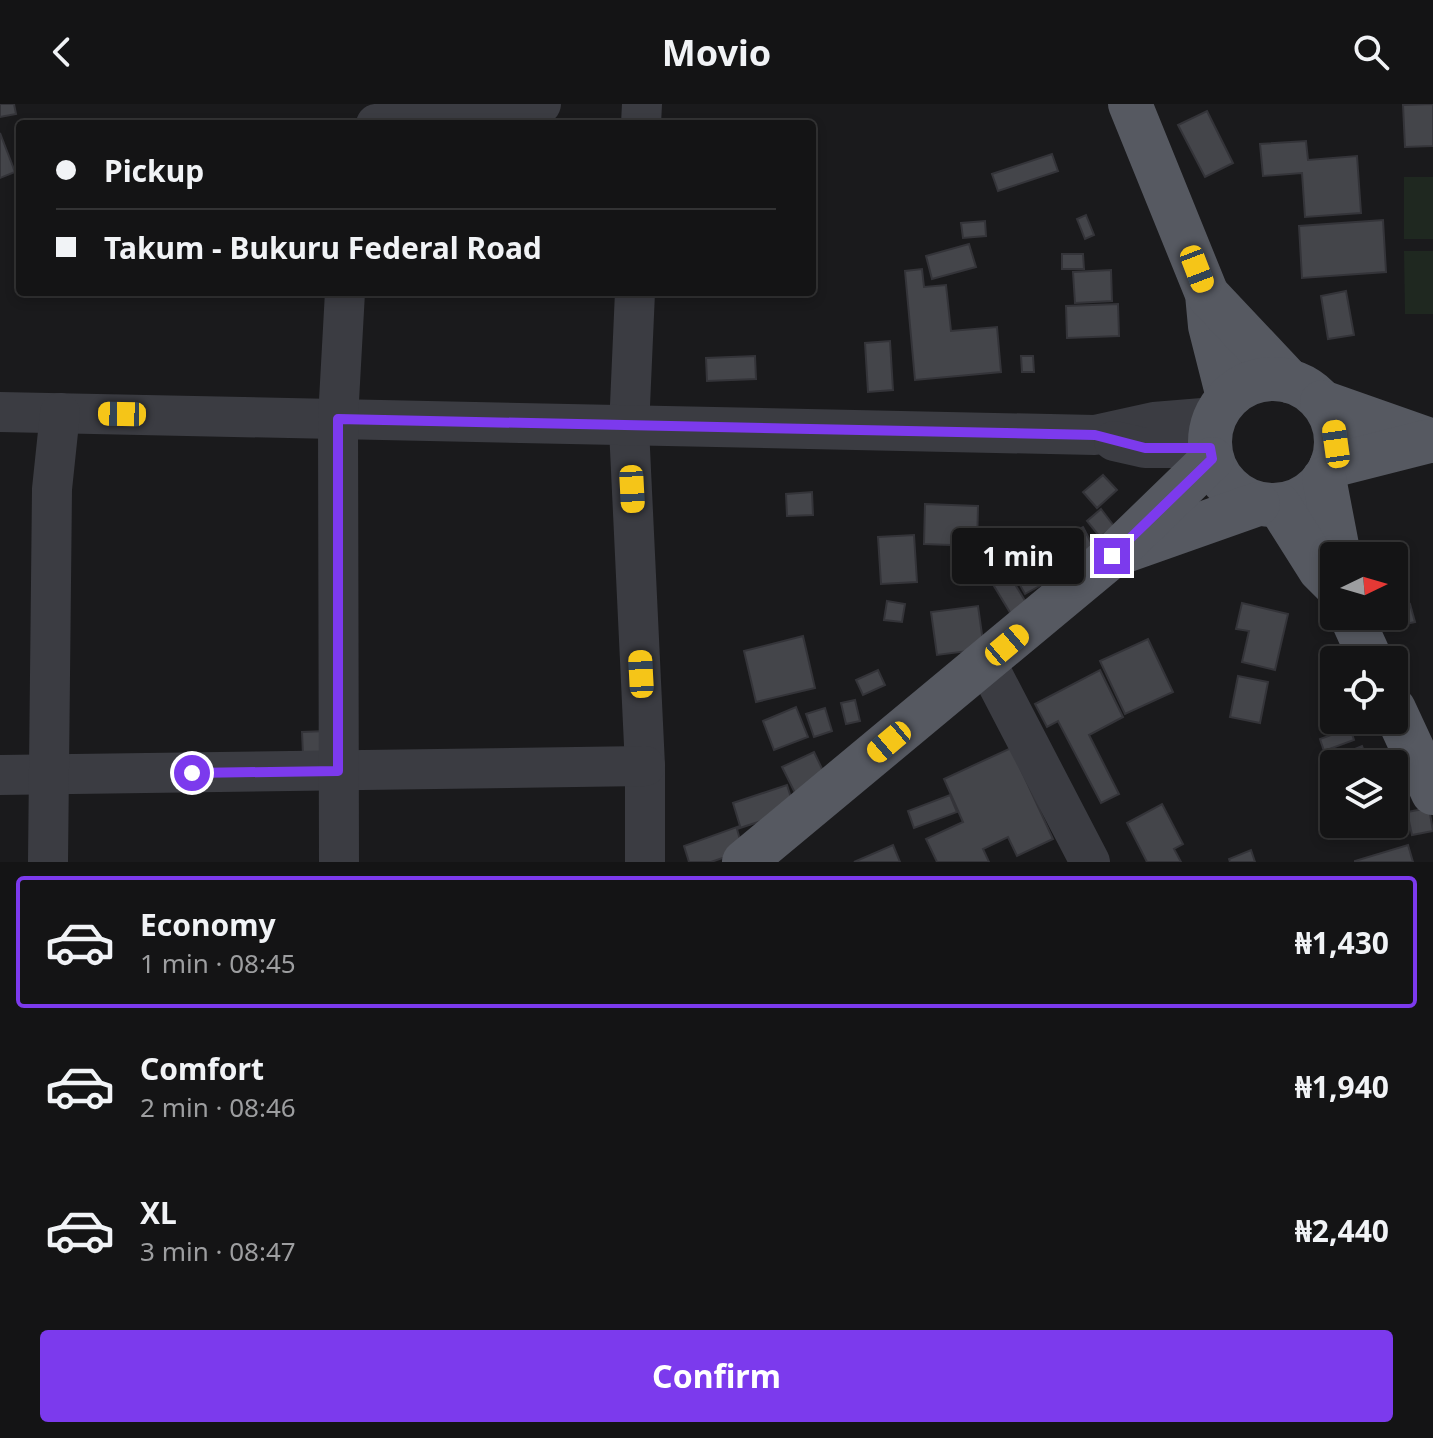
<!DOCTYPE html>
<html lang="en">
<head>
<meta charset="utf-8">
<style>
  body { margin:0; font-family:"Noto Sans",sans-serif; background:#1d1d1e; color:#f1f3f6; height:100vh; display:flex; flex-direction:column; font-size:30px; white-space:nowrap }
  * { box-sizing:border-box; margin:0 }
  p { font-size:26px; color:#9d9ea0 }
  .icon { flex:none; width:44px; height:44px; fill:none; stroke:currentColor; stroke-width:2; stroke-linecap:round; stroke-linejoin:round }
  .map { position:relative; height:758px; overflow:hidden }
  .sheet { display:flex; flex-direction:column; background:#141415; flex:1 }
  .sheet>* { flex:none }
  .top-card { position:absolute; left:16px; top:16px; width:800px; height:176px; border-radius:8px; box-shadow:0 4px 12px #0003,0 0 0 2px #333334; display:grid; align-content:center; height:176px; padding:0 40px; background:#141415 }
  .needle { width:52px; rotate:85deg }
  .controls { position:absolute; left:1320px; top:438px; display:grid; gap:16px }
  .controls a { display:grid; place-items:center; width:88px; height:88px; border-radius:8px; background:#141415; box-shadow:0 4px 12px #0003,0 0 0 2px #333334; font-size:40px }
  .end { position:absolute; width:36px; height:36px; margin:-18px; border:10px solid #7c3aed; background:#fff; box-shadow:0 0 0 4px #fff }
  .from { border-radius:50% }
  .bubble { position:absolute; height:56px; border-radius:8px; background:#141415; box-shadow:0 4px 12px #0003,0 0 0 2px #333334; font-size:26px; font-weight:700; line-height:56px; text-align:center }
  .car { position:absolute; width:24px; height:48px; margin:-24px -12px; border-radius:10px; box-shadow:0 0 6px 2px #0007; background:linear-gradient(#f5c518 24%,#345 0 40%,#f5c518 0 76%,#345 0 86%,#f5c518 0) }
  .top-card b { display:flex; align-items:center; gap:28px; height:76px; font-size:30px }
  .top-card b+b { border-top:2px solid #333334 }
  .top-card i { width:20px; height:20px; background:#f1f3f6 }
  ul { padding:14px 0 0; list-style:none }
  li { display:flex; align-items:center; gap:24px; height:132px; margin:0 16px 12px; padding:0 24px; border:4px solid transparent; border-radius:8px }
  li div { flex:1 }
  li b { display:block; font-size:30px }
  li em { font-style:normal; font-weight:700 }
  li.on { border-color:#7c3aed }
  li>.icon { width:72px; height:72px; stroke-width:1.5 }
  .cta { display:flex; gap:16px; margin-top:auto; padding:16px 40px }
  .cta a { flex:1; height:92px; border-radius:8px; background:#7c3aed; color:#fff; font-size:32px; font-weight:700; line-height:92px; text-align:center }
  header { display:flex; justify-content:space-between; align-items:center; height:104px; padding:0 40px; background:#141415; font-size:36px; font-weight:700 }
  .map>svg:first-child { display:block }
</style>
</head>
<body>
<header><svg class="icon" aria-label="back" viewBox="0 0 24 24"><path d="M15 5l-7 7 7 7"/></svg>Movio<svg class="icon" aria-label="search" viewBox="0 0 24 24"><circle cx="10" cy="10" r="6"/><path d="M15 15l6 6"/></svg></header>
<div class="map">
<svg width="1433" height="758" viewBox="0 0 1433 758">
  <rect width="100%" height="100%" fill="#1a1a1c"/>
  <!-- green -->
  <g fill="#1f2820">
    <rect x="1404" y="73" width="29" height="62"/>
    <path d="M1404,147H1433V210H1405Z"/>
  </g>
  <!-- building -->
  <g fill="#44454a" stroke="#343439" stroke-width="2">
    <path d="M0,0H14L16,10L0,13Z"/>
    <path d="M1433,0V42L1405,43L1403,1Z"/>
    <path d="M1207,7L1233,59L1205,73L1178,21Z"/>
    <path d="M0,29L15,68L0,74Z"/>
    <path d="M1306,37L1308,56L1357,52L1361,109L1305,113L1302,69L1263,72L1260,40Z"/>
    <path d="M1052,50L1058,67L998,87L992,70Z"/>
    <path d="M1086,111L1094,131L1085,135L1077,115Z"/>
    <path d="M1383,116L1386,168L1302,174L1299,122Z"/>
    <path d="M985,117L986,132L963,134L961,119Z"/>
    <path d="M969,140L976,163L932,175L926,152Z"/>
    <path d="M1062,150H1083L1084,165H1062Z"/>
    <path d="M922,165L924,183L946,181L951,227L997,223L1001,268L915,276L905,167Z"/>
    <path d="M1111,166L1112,197L1075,199L1073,168Z"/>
    <path d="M1346,187L1354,231L1328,235L1321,192Z"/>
    <path d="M1118,200L1119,232L1067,234L1066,202Z"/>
    <path d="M890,237L893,286L868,288L865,239Z"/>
    <path d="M755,252L756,275L707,277L706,254Z"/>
    <path d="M1021,252H1033L1034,268H1022Z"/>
    <path d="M1103,371L1117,386L1097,404L1083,388Z"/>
    <path d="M812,388L813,411L787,412L786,390Z"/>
    <path d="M925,400L978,402L977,442L924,440Z"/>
    <path d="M1101,405L1114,422L1100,433L1087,417Z"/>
    <path d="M1083,423L1097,450L1025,490L1010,463Z"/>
    <path d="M914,431L917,478L881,480L878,433Z"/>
    <path d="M1010,472L1030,505L1014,515L994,482Z"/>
    <path d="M887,497L905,500L902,518L884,516Z"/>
    <path d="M1242,499L1288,510L1275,566L1242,558L1249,527L1236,525Z"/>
    <path d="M1410,500L1415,518L1401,521L1396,503Z"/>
    <path d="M978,502L984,545L937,551L931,508Z"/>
    <path d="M803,532L815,584L756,598L744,547Z"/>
    <path d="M1148,535L1173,588L1125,610L1100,557Z"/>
    <path d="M878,566L885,581L863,591L856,576Z"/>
    <path d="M1100,566L1123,613L1089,631L1119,690L1101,699L1058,617L1047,623L1035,600Z"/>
    <path d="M1238,572L1268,578L1260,619L1230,613Z"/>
    <path d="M855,596L860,617L846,620L841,599Z"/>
    <path d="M796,603L808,633L774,646L763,617Z"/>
    <path d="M825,604L832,627L814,633L806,610Z"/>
    <path d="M1350,624L1354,636L1324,647L1320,635Z"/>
    <path d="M326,627L327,650L303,651L302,628Z"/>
    <path d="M1362,642L1369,660H1334V670L1328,656Z"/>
    <path d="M1011,644L1053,735L1017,752L1008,733L983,745L989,758H937L926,735L963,718L944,675Z"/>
    <path d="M814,648L826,673L795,689L782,663Z"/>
    <path d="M787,681L795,706L737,725L743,747L711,758H689L684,742L740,722L733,699Z"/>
    <path d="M950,691L957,708L914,724L908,707Z"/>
    <path d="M1162,700L1183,740L1174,745L1181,758H1147L1127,719Z"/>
    <path d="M1429,704L1433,727L1412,731L1407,708Z"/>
    <path d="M893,741L900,758H854Z"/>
    <path d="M1408,741L1413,758H1355V757Z"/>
    <path d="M1251,746L1255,758H1230L1229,755Z"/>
  </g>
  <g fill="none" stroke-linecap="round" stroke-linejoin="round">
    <!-- minor -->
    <g stroke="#3b3c42" stroke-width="40">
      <path d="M376,20L468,12L541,0"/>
      <path d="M641,20L642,0"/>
      <path d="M635,188L629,324L645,662V758"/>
      <path d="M0,308L1095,331L1154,318L1215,313"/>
      <path d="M1114,337L1145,344H1210"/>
      <path d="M986,558L1090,758"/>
      <path d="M0,671L645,662"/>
      <path d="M48,758L52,385L60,309"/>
      <path d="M339,758L338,315L345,188"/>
    </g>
    <!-- major -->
    <g stroke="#565961" stroke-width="44">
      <path d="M1130,0L1207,190L1210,222L1228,293"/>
      <path d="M1207,190L1289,277"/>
      <circle cx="1273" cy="338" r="63"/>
      <path d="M1322,298L1433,337"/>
      <path d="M1331,362L1429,337"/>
      <path d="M1324,374L1339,452"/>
      <path d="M1279,401L1320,466L1334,480"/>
      <path d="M1125,447L1258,400"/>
      <path d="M1351,512L1371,556"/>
      <path d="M1394,605L1433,689"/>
      <path d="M744,758L1112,452L1212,355"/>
    </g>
  </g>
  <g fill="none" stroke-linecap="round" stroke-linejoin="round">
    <!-- route -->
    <path stroke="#7c3aed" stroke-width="10" d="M192,669L338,667V315L1095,331L1145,344H1210L1212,355L1112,452"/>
  </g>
</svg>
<div class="controls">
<a><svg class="needle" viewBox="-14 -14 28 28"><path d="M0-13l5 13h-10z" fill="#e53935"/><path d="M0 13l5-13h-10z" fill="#9d9ea0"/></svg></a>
<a><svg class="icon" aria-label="locate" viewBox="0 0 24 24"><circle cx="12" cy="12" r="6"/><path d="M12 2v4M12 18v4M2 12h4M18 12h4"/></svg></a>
<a><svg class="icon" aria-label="layers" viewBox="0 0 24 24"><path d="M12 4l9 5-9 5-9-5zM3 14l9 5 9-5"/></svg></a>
</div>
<i class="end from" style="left:192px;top:669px"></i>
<i class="end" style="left:1112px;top:452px"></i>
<div class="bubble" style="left:952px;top:424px;width:132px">1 min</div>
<i class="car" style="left:1197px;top:165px;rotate:159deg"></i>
<i class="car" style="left:122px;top:310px;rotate:271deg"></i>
<i class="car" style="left:1336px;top:340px;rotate:352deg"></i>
<i class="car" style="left:632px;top:385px;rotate:177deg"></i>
<i class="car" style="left:1007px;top:541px;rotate:50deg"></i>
<i class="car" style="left:641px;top:570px;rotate:357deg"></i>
<i class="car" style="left:889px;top:638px;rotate:230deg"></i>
<div class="top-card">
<b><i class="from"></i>Pickup</b>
<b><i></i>Takum - Bukuru Federal Road</b>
</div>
</div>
<section class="sheet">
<ul>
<li class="on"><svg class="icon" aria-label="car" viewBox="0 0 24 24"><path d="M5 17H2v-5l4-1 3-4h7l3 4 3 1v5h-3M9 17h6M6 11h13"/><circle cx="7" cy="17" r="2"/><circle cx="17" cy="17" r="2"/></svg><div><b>Economy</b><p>1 min · 08:45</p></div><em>₦1,430</em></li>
<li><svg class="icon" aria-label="car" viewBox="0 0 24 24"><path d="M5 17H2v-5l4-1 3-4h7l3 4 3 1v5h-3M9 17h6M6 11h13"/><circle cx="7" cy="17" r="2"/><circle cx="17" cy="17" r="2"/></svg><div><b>Comfort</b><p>2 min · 08:46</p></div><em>₦1,940</em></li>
<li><svg class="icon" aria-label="car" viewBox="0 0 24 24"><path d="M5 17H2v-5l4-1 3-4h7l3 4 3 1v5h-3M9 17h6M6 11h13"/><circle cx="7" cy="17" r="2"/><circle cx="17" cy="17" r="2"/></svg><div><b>XL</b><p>3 min · 08:47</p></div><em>₦2,440</em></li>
</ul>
<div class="cta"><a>Confirm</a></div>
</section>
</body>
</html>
